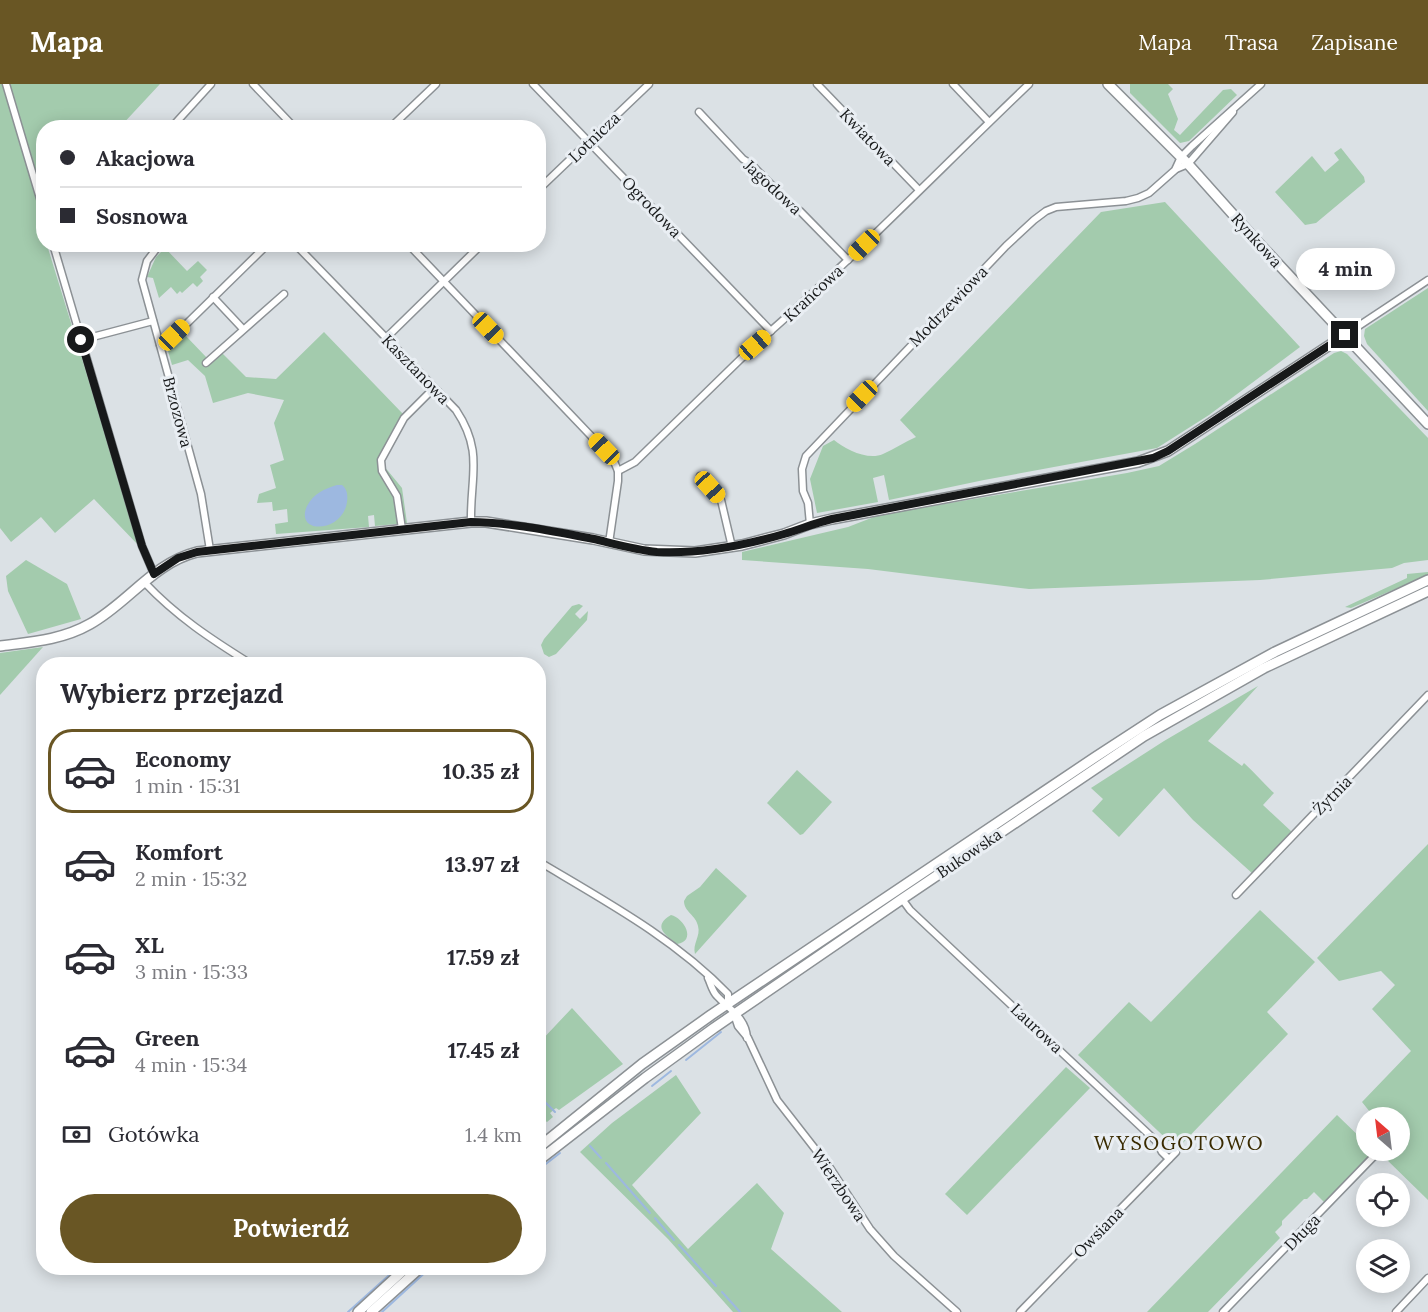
<!DOCTYPE html>
<html lang="pl">
<head>
<meta charset="utf-8">
<style>
  body { margin:0; font-family:Lora,serif; background:#f7f7f7; color:#2b2b33; height:100vh; display:flex; flex-direction:column; font-size:22px; white-space:nowrap }
  * { box-sizing:border-box; margin:0 }
  p { font-size:20px; color:#7c7c81 }
  .icon { flex:none; width:33px; height:33px; fill:none; stroke:currentColor; stroke-width:2; stroke-linecap:round; stroke-linejoin:round }
  .map { position:relative; flex:1; overflow:hidden }
  .panel { position:absolute; left:36px; top:573px; width:510px; height:618px; display:flex; flex-direction:column; background:#fff; border-radius:24px; box-shadow:0 3px 15px #0003 }
  .panel>* { flex:none }
  .guide { position:absolute; left:36px; top:36px; width:510px; height:132px; border-radius:24px; box-shadow:0 3px 15px #0003; display:grid; align-content:center; height:132px; padding:0 24px; background:#fff }
  .needle { width:39px; rotate:332deg }
  .fabs { position:absolute; left:1356px; top:1023px; display:grid; gap:12px }
  .fabs a { display:grid; place-items:center; width:54px; height:54px; border-radius:50%; background:#fff; box-shadow:0 3px 15px #0003; font-size:30px }
  .end { position:absolute; width:27px; height:27px; margin:-14px; border:8px solid #17191a; background:#fff; box-shadow:0 0 0 3px #fff }
  .from { border-radius:50% }
  .bubble { position:absolute; height:42px; border-radius:21px; background:#fff; box-shadow:0 3px 15px #0003; font-size:20px; font-weight:700; line-height:42px; text-align:center }
  .car { position:absolute; width:18px; height:36px; margin:-18px -9px; border-radius:8px; box-shadow:0 0 4px 2px #0007; background:linear-gradient(#f5c518 24%,#345 0 40%,#f5c518 0 76%,#345 0 86%,#f5c518 0) }
  .guide b { display:flex; align-items:center; gap:21px; height:57px; font-size:22px }
  .guide b+b { border-top:2px solid #e1e1e2 }
  .guide i { width:15px; height:15px; background:#2b2b33 }
  ul { padding:0; list-style:none }
  li { display:flex; align-items:center; gap:18px; height:84px; margin:0 12px 9px; padding:0 12px; border:3px solid transparent; border-radius:24px }
  li div { flex:1 }
  li b { display:block; font-size:22px }
  li em { font-style:normal; font-weight:700 }
  li.active { border-color:#695624 }
  li>.icon { width:54px; height:54px; stroke-width:1.5 }
  h2 { padding:0 24px; font-size:27px; line-height:72px }
  .pay { display:flex; align-items:center; gap:15px; height:66px; padding:0 24px; font-size:22px }
  .pay p { margin-inline-start:auto }
  .action { display:flex; gap:12px; margin-top:auto; padding:12px 24px }
  .action a { flex:1; height:69px; border-radius:36px; background:#695624; color:#fff; font-size:24px; font-weight:700; line-height:69px; text-align:center }
  header { display:flex; align-items:center; gap:36px; box-sizing:border-box; height:84px; padding:0 30px; background:#695624; color:#fff }
  header strong { font-size:28px }
  nav { display:flex; gap:33px; margin-inline-start:auto; font-size:21px }
  .map>svg:first-child { display:block }
</style>
</head>
<body>
<header>
<strong>Mapa</strong>
<nav><a>Mapa</a><a>Trasa</a><a>Zapisane</a></nav>
</header>
<div class="map">
<svg width="1428" height="1228" viewBox="0 0 1428 1228">
  <rect width="100%" height="100%" fill="#dbe1e5"/>
  <!-- green -->
  <g fill="#a3cbad">
    <path d="M0,0H160L120,43L44,44L43,124L36,126L43,149L44,160L47,161L140,463L94,415L55,449L41,433L11,458L0,444Z"/>
    <path d="M1130,0H1168L1173,5L1168,10L1178,35L1174,46L1180,51L1223,6L1231,5L1237,11L1189,57L1180,59L1130,9Z"/>
    <path d="M1341,64L1364,93L1365,98L1316,139L1305,141L1275,108L1312,72L1325,88L1339,76L1334,69Z"/>
    <path d="M1165,118L1300,263L1209,331L1157,364L984,396L889,416L884,391L873,394L878,418L817,429L810,395L823,362L834,356C845,365 868,377 883,370C894,365 905,358 916,353L900,336L1101,128Z"/>
    <path d="M165,164L187,187L198,177L207,186L200,193L203,197L197,203L193,199L182,209L180,207L177,210L171,203L159,214L153,194L147,193L156,173Z"/>
    <path d="M1428,204V327L1367,260L1364,252L1365,245Z"/>
    <path d="M324,248L403,330L379,376L402,404L407,439L375,442L374,431L368,432L369,443L276,450L275,440L288,438L287,425L273,427L272,418L257,419L259,410L276,404L270,381L284,376L274,339L284,316L248,309L213,319L205,292L188,276L172,281L168,267L185,251L207,274L217,264L246,293L276,295Z"/>
    <path d="M1341,267L1347,270L1428,354V476L1404,479L1392,484L1260,496L1029,505L868,485L742,476V468L848,443L879,431L1127,389L1159,382L1195,360L1334,269Z"/>
    <path d="M26,476L67,500L81,535L28,550L8,507L6,492Z"/>
    <path d="M1428,488V491L1351,524L1345,523L1407,494V490Z"/>
    <path d="M579,520L583,522L575,530L580,535L588,527L587,536L556,570L549,573L544,570L541,561L544,555L572,522Z"/>
    <path d="M43,563L0,611V569Z"/>
    <path d="M1258,602L1208,657L1242,682L1244,679C1255,689 1263,699 1274,709L1263,721L1292,748L1253,790L1193,736L1164,704L1119,753L1092,727L1103,715L1091,704L1164,657Z"/>
    <path d="M797,686L832,718L803,750L800,751L767,719Z"/>
    <path d="M1428,760V1116L1383,1072L1381,1067L1400,1066V1034L1374,1033L1362,1018L1411,967L1372,925L1395,901L1381,887L1339,897L1317,874Z"/>
    <path d="M716,784L747,812L695,870C692,860 701,852 698,842C696,831 684,828 684,817L687,812L700,803Z"/>
    <path d="M1260,826L1315,878L1267,928L1288,950L1177,1065L1078,971L1129,918L1151,938Z"/>
    <path d="M671,831C684,834 697,857 677,860C665,851 652,842 671,831Z"/>
    <path d="M572,924L623,980L559,1026L556,1024L550,1029L553,1033L547,1038L544,1036L539,1022V959Z"/>
    <path d="M1066,983L1090,1004L967,1131L945,1110Z"/>
    <path d="M676,991L701,1029L632,1101L688,1165L757,1099L784,1129L771,1165L842,1228H733L668,1155L580,1068L612,1039Z"/>
    <path d="M1337,1031L1366,1059V1066L1373,1067V1069L1325,1119L1314,1108L1307,1115H1304L1282,1137V1141L1275,1148L1280,1154L1208,1228H1147Z"/>
  </g>
  <!-- water -->
  <path fill="#9db8e0" d="M337,401H342C347,405 348,411 347,418C343,449 294,451 307,422C314,409 324,405 337,401Z"/>
  <g fill="none" stroke-linecap="round" stroke-linejoin="round">
    <!-- stream -->
    <g stroke="#9db8e0" stroke-width="2">
      <path d="M686,976L721,948"/>
      <path d="M652,1002L671,987"/>
      <path d="M541,1014L555,1028"/>
      <path d="M590,1062L601,1074"/>
      <path d="M606,1079L650,1129"/>
      <path d="M538,1086L560,1069"/>
      <path d="M655,1134L674,1156"/>
      <path d="M679,1161L716,1202"/>
      <path d="M722,1208L740,1228"/>
      <path d="M348,1228L397,1184"/>
      <path d="M382,1228L430,1184"/>
    </g>
    <!-- street casing -->
    <g stroke="#8c9195" stroke-width="9">
      <g id="street">
        <path d="M6,0L44,128"/>
        <path d="M253,0L295,44"/>
        <path d="M533,0L771,247"/>
        <path d="M817,0L919,106"/>
        <path d="M953,0L989,38"/>
        <path d="M699,28L743,75L751,80L792,122L800,127L848,176"/>
        <path d="M171,44L211,0"/>
        <path d="M390,44L436,0"/>
        <path d="M1176,85L1188,80L1233,28"/>
        <path d="M538,106L649,0"/>
        <path d="M53,160L142,462L154,490"/>
        <path d="M160,160L147,177L142,196L201,410L210,466"/>
        <path d="M295,160L456,326C484,368 470,392 471,438"/>
        <path d="M408,160L613,375L618,387V397L609,459"/>
        <path d="M213,213L243,245"/>
        <path d="M1345,251L1428,196"/>
        <path d="M386,254L482,160"/>
        <path d="M81,256L153,237"/>
        <path d="M160,261L170,256L268,160"/>
        <path d="M206,279L284,210"/>
        <path d="M618,387L635,378L755,261C850,178 938,87 1029,0"/>
        <path d="M700,392L721,416L732,463"/>
        <path d="M810,440L808,419L803,407L802,385L806,372L1006,162L1034,136L1046,127L1056,123L1126,117L1138,114L1149,109L1175,86L1181,73L1192,62L1261,0"/>
        <path d="M402,445L397,412L382,387L381,376L404,334L434,304"/>
        <path d="M144,498C177,533 211,555 251,580"/>
        <path d="M538,777C605,817 674,854 728,910V920"/>
        <path d="M1236,811L1428,611"/>
        <path d="M902,815L910,826L1156,1057L1162,1068L1169,1075"/>
        <path d="M708,894C711,900 712,907 717,912C729,925 746,934 747,954"/>
        <path d="M734,930L738,942L748,954L777,1016L830,1084L870,1145L894,1172L957,1228"/>
        <path d="M1020,1228L1176,1068"/>
        <path d="M1223,1228L1380,1066"/>
        <path d="M1396,1228L1428,1194"/>
      </g>
    </g>
    <!-- secondary casing -->
    <g stroke="#8c9195" stroke-width="12">
      <g id="secondary">
        <path d="M1108,0L1188,80L1254,154L1428,340"/>
        <path d="M0,562C31,558 62,556 90,540C128,519 153,479 197,468L471,438H486L593,455L644,466L695,468L742,461L784,450L810,440L832,435L1138,378L1168,367L1345,251"/>
        <path d="M538,1064L642,980L711,931L1094,674L1160,631L1275,568L1428,496"/>
        <path d="M538,1077L645,994L714,944L902,815L1144,652L1264,584L1428,507"/>
        <path d="M358,1228L406,1184"/>
        <path d="M371,1228L420,1184"/>
      </g>
    </g>
    <!-- street -->
    <use href="#street" stroke="#fff" stroke-width="6"/>
    <!-- secondary -->
    <use href="#secondary" stroke="#fff" stroke-width="9"/>
  </g>
  <g fill="none" stroke-linecap="round" stroke-linejoin="round">
    <!-- route -->
    <path stroke="#17191a" stroke-width="8" d="M81,256L142,462L154,490L178,474L197,468L471,438C509,438 556,448 594,455C615,460 636,466 657,468C701,470 743,462 784,450C801,445 815,439 832,435L1153,374L1168,367L1345,251"/>
  </g>
  <g text-anchor="middle" stroke-width="6" stroke-linejoin="round" paint-order="stroke">
    <!-- street labels -->
    <g font-size="16" fill="#17191a" stroke="#e9eef3">
      <text transform="translate(594 53) rotate(-44)" y="6">Lotnicza</text>
      <text transform="translate(868 53) rotate(46)" y="6">Kwiatowa</text>
      <text transform="translate(773 103) rotate(43)" y="6">Jagodowa</text>
      <text transform="translate(652 123) rotate(46)" y="6">Ogrodowa</text>
      <text transform="translate(1257 156) rotate(48)" y="6">Rynkowa</text>
      <text transform="translate(813 209) rotate(-43)" y="6">Krańcowa</text>
      <text transform="translate(948 222) rotate(-46)" y="6">Modrzewiowa</text>
      <text transform="translate(416 285) rotate(46)" y="6">Kasztanowa</text>
      <text transform="translate(178 328) rotate(75)" y="6">Brzozowa</text>
      <text transform="translate(1332 711) rotate(-46)" y="6">Żytnia</text>
      <text transform="translate(969 769) rotate(-34)" y="6">Bukowska</text>
      <text transform="translate(1037 944) rotate(43)" y="6">Laurowa</text>
      <text transform="translate(839 1101) rotate(56)" y="6">Wierzbowa</text>
      <text transform="translate(1098 1148) rotate(-46)" y="6">Owsiana</text>
      <text transform="translate(1302 1148) rotate(-46)" y="6">Długa</text>
    </g>
    <!-- quarter labels -->
    <g font-size="20" letter-spacing="1.5" fill="#3a2b01" stroke="#e9eef3">
      <text x="1179" y="1066">WYSOGOTOWO</text>
    </g>
  </g>
</svg>
<div class="fabs">
<a><svg class="needle" viewBox="-14 -14 28 28"><path d="M0-13l5 13h-10z" fill="#e53935"/><path d="M0 13l5-13h-10z" fill="#7c7c81"/></svg></a>
<a><svg class="icon" aria-label="locate" viewBox="0 0 24 24"><circle cx="12" cy="12" r="6"/><path d="M12 2v4M12 18v4M2 12h4M18 12h4"/></svg></a>
<a><svg class="icon" aria-label="layers" viewBox="0 0 24 24"><path d="M12 4l9 5-9 5-9-5zM3 14l9 5 9-5"/></svg></a>
</div>
<i class="end from" style="left:81px;top:256px"></i>
<i class="end" style="left:1345px;top:251px"></i>
<div class="bubble" style="left:1296px;top:164px;width:99px">4 min</div>
<i class="car" style="left:864px;top:161px;rotate:226deg"></i>
<i class="car" style="left:488px;top:244px;rotate:136deg"></i>
<i class="car" style="left:174px;top:251px;rotate:46deg"></i>
<i class="car" style="left:755px;top:261px;rotate:49deg"></i>
<i class="car" style="left:862px;top:312px;rotate:224deg"></i>
<i class="car" style="left:604px;top:365px;rotate:316deg"></i>
<i class="car" style="left:710px;top:403px;rotate:138deg"></i>
<div class="guide">
<b><i class="from"></i>Akacjowa</b>
<b><i></i>Sosnowa</b>
</div>
<section class="panel">
<h2>Wybierz przejazd</h2>
<ul>
<li class="active"><svg class="icon" aria-label="car" viewBox="0 0 24 24"><path d="M5 17H2v-5l4-1 3-4h7l3 4 3 1v5h-3M9 17h6M6 11h13"/><circle cx="7" cy="17" r="2"/><circle cx="17" cy="17" r="2"/></svg><div><b>Economy</b><p>1 min · 15:31</p></div><em>10.35 zł</em></li>
<li><svg class="icon" aria-label="car" viewBox="0 0 24 24"><path d="M5 17H2v-5l4-1 3-4h7l3 4 3 1v5h-3M9 17h6M6 11h13"/><circle cx="7" cy="17" r="2"/><circle cx="17" cy="17" r="2"/></svg><div><b>Komfort</b><p>2 min · 15:32</p></div><em>13.97 zł</em></li>
<li><svg class="icon" aria-label="car" viewBox="0 0 24 24"><path d="M5 17H2v-5l4-1 3-4h7l3 4 3 1v5h-3M9 17h6M6 11h13"/><circle cx="7" cy="17" r="2"/><circle cx="17" cy="17" r="2"/></svg><div><b>XL</b><p>3 min · 15:33</p></div><em>17.59 zł</em></li>
<li><svg class="icon" aria-label="car" viewBox="0 0 24 24"><path d="M5 17H2v-5l4-1 3-4h7l3 4 3 1v5h-3M9 17h6M6 11h13"/><circle cx="7" cy="17" r="2"/><circle cx="17" cy="17" r="2"/></svg><div><b>Green</b><p>4 min · 15:34</p></div><em>17.45 zł</em></li>
</ul>
<div class="pay"><svg class="icon" aria-label="cash" viewBox="0 0 24 24"><path d="M3 7h18v10H3z"/><circle cx="12" cy="12" r="2"/></svg>Gotówka<p>1.4 km</p></div>
<div class="action"><a>Potwierdź</a></div>
</section>
</div>
</body>
</html>
